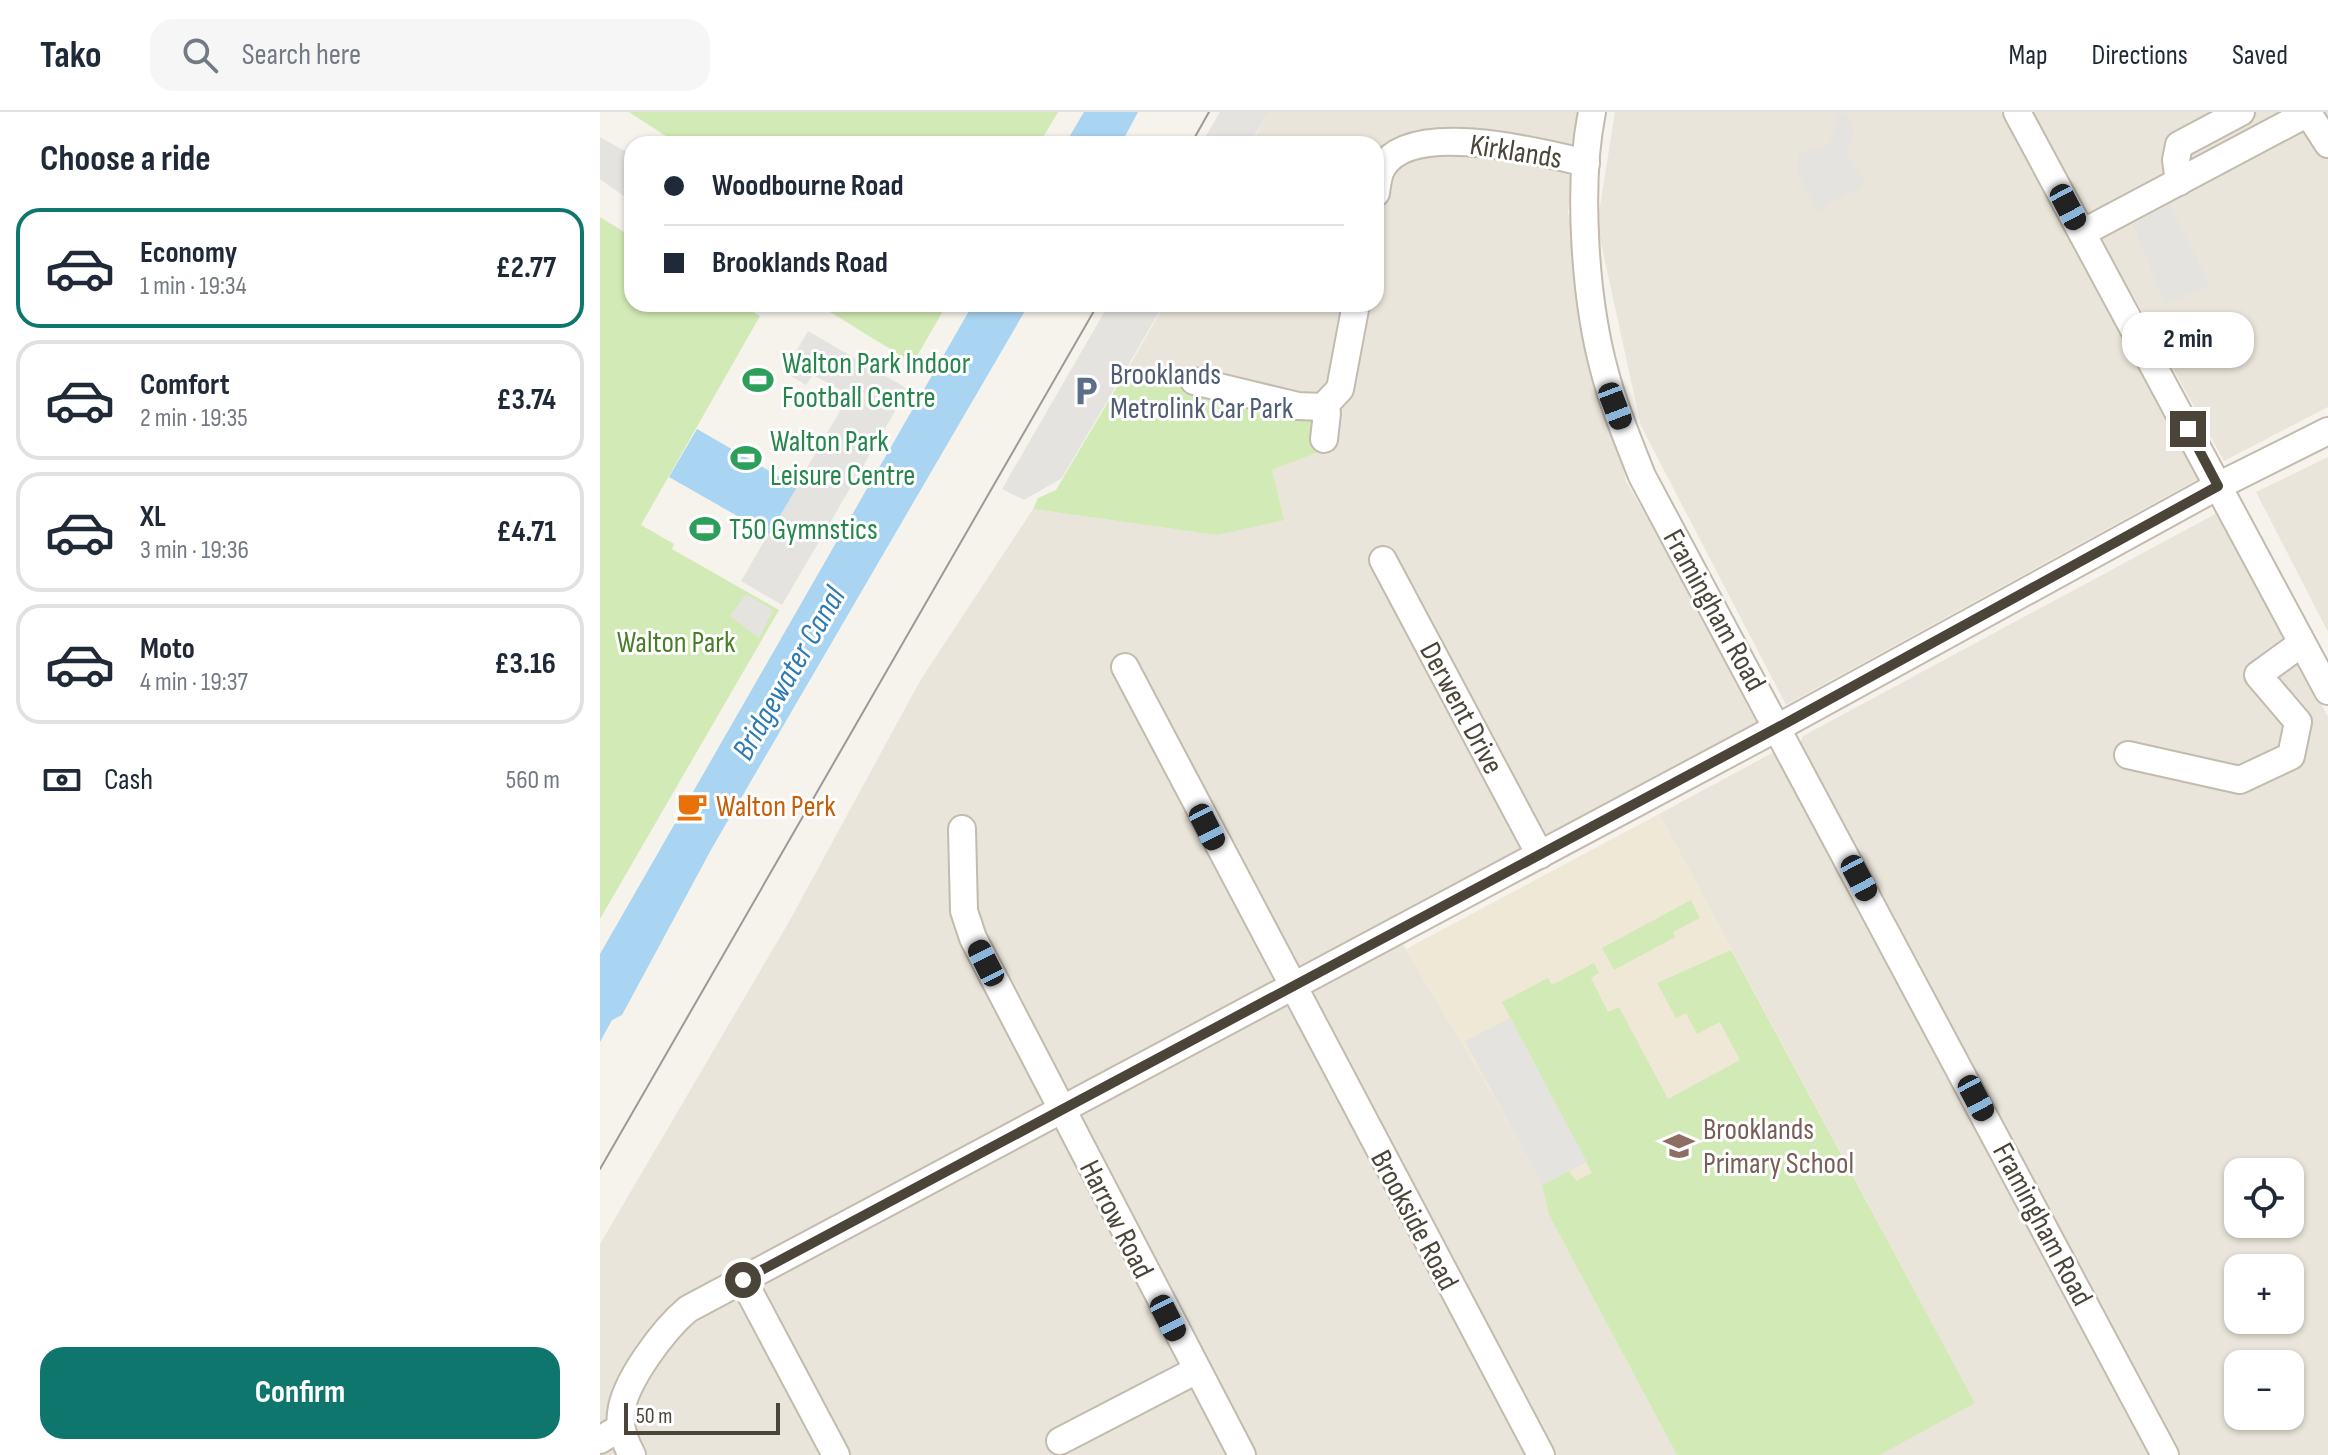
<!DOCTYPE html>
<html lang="en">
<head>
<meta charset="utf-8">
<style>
  body { margin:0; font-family:"Sofia Sans Condensed",sans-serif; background:#f6f6f7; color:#1f2937; height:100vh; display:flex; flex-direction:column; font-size:30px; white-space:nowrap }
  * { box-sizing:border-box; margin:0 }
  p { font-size:26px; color:#747a83 }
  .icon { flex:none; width:44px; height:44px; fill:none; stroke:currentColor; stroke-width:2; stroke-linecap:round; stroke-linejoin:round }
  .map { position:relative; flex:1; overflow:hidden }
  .sheet { display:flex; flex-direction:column; background:#fff; width:600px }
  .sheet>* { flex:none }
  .guide { position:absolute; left:24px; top:24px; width:760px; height:176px; border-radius:24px; box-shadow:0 2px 6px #0004; display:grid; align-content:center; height:176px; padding:0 40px; background:#fff }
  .controls { position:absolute; left:1624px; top:1046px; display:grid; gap:16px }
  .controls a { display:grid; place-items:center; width:80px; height:80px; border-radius:16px; background:#fff; box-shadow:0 2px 6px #0004; font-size:40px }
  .scale { position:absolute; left:24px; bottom:20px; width:156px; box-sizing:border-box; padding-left:8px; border:4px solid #4b4439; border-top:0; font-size:22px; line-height:28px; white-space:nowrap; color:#4b4439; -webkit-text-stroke:6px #fff; paint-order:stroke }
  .end { position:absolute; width:36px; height:36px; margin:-18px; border:10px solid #4b4439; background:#fff; box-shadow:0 0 0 4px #fff }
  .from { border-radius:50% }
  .bubble { position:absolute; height:56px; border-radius:24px; background:#fff; box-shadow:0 2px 6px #0004; font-size:26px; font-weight:700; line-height:56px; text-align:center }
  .car { position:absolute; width:24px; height:48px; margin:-24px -12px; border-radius:10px; box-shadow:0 0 6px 2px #0007; background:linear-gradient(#222 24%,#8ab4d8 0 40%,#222 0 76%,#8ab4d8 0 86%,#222 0) }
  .guide b { display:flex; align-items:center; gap:28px; height:76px; font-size:30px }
  .guide b+b { border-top:2px solid #e0e1e3 }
  .guide i { width:20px; height:20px; background:#1f2937 }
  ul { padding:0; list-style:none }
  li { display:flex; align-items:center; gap:24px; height:120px; margin:0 16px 12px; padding:0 24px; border:4px solid #e0e1e3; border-radius:24px }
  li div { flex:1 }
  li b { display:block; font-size:30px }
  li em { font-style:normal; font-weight:700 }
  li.current { border-color:#0f766e }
  li>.icon { width:72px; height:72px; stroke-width:1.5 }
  h2 { padding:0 40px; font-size:36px; line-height:96px }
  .pay { display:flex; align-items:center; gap:20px; height:88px; padding:0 40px; font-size:30px }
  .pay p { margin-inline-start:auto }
  .button { display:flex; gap:16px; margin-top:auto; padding:16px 40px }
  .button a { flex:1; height:92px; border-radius:24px; background:#0f766e; color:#fff; font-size:32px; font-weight:700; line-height:92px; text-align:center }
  header { display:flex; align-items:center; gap:48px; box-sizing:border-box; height:112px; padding:0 40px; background:#fff; border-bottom:2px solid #e0e1e3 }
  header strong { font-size:38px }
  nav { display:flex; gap:44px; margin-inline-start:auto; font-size:28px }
  .search { width:560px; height:72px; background:#f6f6f7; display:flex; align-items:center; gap:20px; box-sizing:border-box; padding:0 28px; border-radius:24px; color:#747a83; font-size:30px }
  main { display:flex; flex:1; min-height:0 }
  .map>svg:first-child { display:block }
</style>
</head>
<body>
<header>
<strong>Tako</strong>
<div class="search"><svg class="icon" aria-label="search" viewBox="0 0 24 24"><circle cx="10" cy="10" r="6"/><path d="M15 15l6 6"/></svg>Search here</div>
<nav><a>Map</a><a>Directions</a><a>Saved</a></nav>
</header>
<main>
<section class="sheet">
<h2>Choose a ride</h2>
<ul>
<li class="current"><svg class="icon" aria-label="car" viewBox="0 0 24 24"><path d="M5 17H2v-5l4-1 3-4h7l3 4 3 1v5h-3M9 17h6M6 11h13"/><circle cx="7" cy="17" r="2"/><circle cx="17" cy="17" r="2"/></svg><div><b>Economy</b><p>1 min · 19:34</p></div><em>£2.77</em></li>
<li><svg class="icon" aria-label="car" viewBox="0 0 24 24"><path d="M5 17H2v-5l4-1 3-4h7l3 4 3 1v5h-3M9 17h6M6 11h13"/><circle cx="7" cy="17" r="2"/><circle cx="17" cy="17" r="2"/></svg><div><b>Comfort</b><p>2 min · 19:35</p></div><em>£3.74</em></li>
<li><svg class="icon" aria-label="car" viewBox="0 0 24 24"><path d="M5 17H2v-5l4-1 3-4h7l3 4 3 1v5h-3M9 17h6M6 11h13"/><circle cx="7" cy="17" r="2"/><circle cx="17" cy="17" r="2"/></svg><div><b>XL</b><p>3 min · 19:36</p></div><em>£4.71</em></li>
<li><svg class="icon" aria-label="car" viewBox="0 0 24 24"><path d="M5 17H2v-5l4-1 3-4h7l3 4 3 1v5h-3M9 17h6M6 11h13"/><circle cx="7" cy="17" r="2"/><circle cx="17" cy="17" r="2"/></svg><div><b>Moto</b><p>4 min · 19:37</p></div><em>£3.16</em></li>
</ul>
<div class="pay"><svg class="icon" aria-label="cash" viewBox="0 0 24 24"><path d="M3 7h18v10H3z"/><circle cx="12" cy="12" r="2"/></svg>Cash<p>560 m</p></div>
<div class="button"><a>Confirm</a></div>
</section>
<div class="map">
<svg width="1728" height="1343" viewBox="0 0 1728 1343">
  <rect width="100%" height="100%" fill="#f6f3ec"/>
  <!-- residential -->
  <g fill="#eae5da" fill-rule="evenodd">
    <path d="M669,0H985L968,100L1026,369L1164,610L788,807L900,995L942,1073L949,1103L1077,1343H0V1132L190,808L320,569L433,397L618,423L586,267L528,256L565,192H776V32H651Z"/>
    <path d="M1015,0H1401L1598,367L1186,593L1041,314L997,113Z"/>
    <path d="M1432,0H1728V295L1624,349Z"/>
    <path d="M1728,345V520L1656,380Z"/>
    <path d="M1617,401L1728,605V1343H1580L1197,638L1203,624ZM1638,1060H1690V1112H1638ZM1638,1156H1690V1208H1638ZM1638,1252H1690V1304H1638Z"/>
    <path d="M1174,640L1548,1343H1280L1375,1291L1059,702Z"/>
  </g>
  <!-- education -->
  <path fill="#efe8d6" d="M1059,702L1375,1291L1280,1343H1077L949,1103L942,1073L900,995L806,837Z"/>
  <!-- green -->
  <g fill="#d2eab5">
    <path d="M29,0H458L439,32H78Z"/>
    <path d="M0,105L32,125V192H140L160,204L41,413L74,432L72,437L179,498L0,807Z"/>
    <path d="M217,192H347L313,251Z"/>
    <path d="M528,256L586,267L711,300L726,337L672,358L684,408L617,423L433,397L438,386L456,378Z"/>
    <path d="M1091,788L1100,806L1073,820L1075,825L1014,858L1002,836Z"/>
    <path d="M1131,838L1375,1291L1280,1343H1077L949,1103L942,1073L969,1059L976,1069L992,1061L902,890L948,866L952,873L994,851L999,861L991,866L1008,900L1019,895L1068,987L1140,948L1120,910L1097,922L1086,901L1076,906L1057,871Z"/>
  </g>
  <!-- parking -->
  <g fill="#e5e3e0">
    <path d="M620,0H669L650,32H601Z"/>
    <path d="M1246,0L1254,17L1247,42L1265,71L1218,100L1197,59L1199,42L1230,32L1238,2Z"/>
    <path d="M0,25L32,43V90L0,67Z"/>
    <path d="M1570,92L1610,173L1565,193L1533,112Z"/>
    <path d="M509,192H564L462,366L424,388L402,377Z"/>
    <path d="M208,219L308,277L182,493L141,469L243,294L238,290L244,280L213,263L206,273L184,260Z"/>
    <path d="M146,482L173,498L159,526L130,504Z"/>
    <path d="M910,906L987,1050L942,1073L865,929Z"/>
  </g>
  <!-- water -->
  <g fill="#a9d4f2">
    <path d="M484,0H538L521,32H465Z"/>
    <path d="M373,192H429L112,736L22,903L12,908L0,930V842Z"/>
    <path d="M97,317L197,375L169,422L69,365Z"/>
  </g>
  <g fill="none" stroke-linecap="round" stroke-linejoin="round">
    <!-- minor casing -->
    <g stroke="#c2bbae" stroke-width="30">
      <g id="minor">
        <path d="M992,0C977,74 985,189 1005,261C1014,296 1029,330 1042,364L1565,1343"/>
        <path d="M1417,0L1728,579"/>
        <path d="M1579,70L1576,48L1579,33L1641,0"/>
        <path d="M776,81C777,73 778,63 782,56C810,6 944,41 986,51"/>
        <path d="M1482,121L1708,1L1728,32"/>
        <path d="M594,269L698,294L723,295L740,277L756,192"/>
        <path d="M723,295L727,301L724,327"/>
        <path d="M783,448L940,743"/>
        <path d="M525,555L941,1343"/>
        <path d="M1528,643L1640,668L1691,644L1698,610L1658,563L1702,531"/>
        <path d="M362,717L364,799L373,826L642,1343"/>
        <path d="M143,1168L236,1343"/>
        <path d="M0,1328L21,1315"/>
        <path d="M460,1329L595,1259"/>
        <path d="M32,1343C25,1330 19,1316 21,1301C24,1270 64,1217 88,1197L1188,610L1618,374L1728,319"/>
      </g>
    </g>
    <!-- minor -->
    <use href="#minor" stroke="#fff" stroke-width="26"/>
    <!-- tram -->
    <g stroke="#9a9a9a" stroke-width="2">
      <path d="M591,32L609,0"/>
      <path d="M0,1057L498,192"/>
    </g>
  </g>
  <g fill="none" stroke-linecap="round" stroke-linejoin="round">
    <!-- route -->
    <path stroke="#4b4439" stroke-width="10" d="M143,1168L1188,610L1618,374L1588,317"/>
  </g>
  <!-- icons -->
  <defs>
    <g id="stadium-bare" transform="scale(2.4)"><path d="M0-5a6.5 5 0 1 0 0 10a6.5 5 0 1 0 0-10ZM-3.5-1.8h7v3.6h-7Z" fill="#2e9e5b" stroke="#fff" stroke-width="2.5" paint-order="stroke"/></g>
    <g id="parking-bare" transform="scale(2.4)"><path d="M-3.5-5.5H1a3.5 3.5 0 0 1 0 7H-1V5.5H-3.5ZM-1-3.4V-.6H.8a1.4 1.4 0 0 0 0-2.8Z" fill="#5c6f8a" stroke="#fff" stroke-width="2.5" paint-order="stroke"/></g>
    <g id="cafe-bare" transform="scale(2.4)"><path d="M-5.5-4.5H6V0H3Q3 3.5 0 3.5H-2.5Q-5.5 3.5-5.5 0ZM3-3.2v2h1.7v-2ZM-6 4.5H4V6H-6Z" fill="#e8710a" stroke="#fff" stroke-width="2.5" paint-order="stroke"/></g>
    <g id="school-bare" transform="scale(2.4)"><path d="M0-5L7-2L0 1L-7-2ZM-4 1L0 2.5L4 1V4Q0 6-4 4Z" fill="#8d6e63" stroke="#fff" stroke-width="2.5" paint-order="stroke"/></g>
  </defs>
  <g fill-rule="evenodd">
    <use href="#stadium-bare" x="158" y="268"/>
    <use href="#parking-bare" x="486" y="279"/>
    <use href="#stadium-bare" x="146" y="346"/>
    <use href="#stadium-bare" x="105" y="417"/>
    <use href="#cafe-bare" x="92" y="694"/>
    <use href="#school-bare" x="1079" y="1034"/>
  </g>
  <g text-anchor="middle" stroke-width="6" stroke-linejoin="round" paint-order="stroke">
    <!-- street labels -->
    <g font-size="30" fill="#4b4439" stroke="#fff">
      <text transform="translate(916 39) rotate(9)" y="10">Kirklands</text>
      <text transform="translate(1115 498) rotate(61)" y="10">Framingham Road</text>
      <text transform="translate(862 596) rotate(62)" y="10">Derwent Drive</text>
      <text transform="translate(517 1107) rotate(63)" y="10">Harrow Road</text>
      <text transform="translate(815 1108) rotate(62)" y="10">Brookside Road</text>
      <text transform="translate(1443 1112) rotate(62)" y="10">Framingham Road</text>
    </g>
    <!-- leisure labels -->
    <g font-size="30" fill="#27864d" stroke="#fff" text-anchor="start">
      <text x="182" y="261">Walton Park Indoor<tspan x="182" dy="34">Football Centre</tspan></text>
      <text x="170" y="339">Walton Park<tspan x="170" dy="34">Leisure Centre</tspan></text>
      <text x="129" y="427">T50 Gymnstics</text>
    </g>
    <!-- service labels -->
    <g font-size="30" fill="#4e5e75" stroke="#fff" text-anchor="start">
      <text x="510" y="272">Brooklands<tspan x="510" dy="34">Metrolink Car Park</tspan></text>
    </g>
    <!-- park labels -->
    <g font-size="30" fill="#4a7f2a" stroke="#fff">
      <text x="76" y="540">Walton Park</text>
    </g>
    <!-- food labels -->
    <g font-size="30" fill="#c56008" stroke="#fff" text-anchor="start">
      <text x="116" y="704">Walton Perk</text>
    </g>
    <!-- education labels -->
    <g font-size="30" fill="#785e54" stroke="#fff" text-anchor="start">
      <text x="1103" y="1027">Brooklands<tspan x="1103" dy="34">Primary School</tspan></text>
    </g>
    <!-- water labels -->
    <g font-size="32" font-style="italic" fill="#2e7ab2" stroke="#fff">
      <text transform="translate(188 561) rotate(-60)" y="11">Bridgewater Canal</text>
    </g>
  </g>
</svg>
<div class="controls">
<a><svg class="icon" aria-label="locate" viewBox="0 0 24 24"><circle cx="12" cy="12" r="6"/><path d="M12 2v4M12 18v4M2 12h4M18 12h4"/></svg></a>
<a>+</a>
<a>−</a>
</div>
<div class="scale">50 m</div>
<i class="end from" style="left:143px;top:1168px"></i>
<i class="end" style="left:1588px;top:317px"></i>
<div class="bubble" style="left:1522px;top:200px;width:132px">2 min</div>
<i class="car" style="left:1468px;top:95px;rotate:152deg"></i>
<i class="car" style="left:1015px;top:294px;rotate:159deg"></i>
<i class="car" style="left:607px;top:715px;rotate:153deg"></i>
<i class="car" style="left:1259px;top:766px;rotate:152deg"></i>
<i class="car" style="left:386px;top:851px;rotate:333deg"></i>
<i class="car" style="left:1376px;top:986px;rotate:152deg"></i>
<i class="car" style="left:568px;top:1206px;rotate:153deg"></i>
<div class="guide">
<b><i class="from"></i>Woodbourne Road</b>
<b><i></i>Brooklands Road</b>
</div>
</div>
</main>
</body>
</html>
